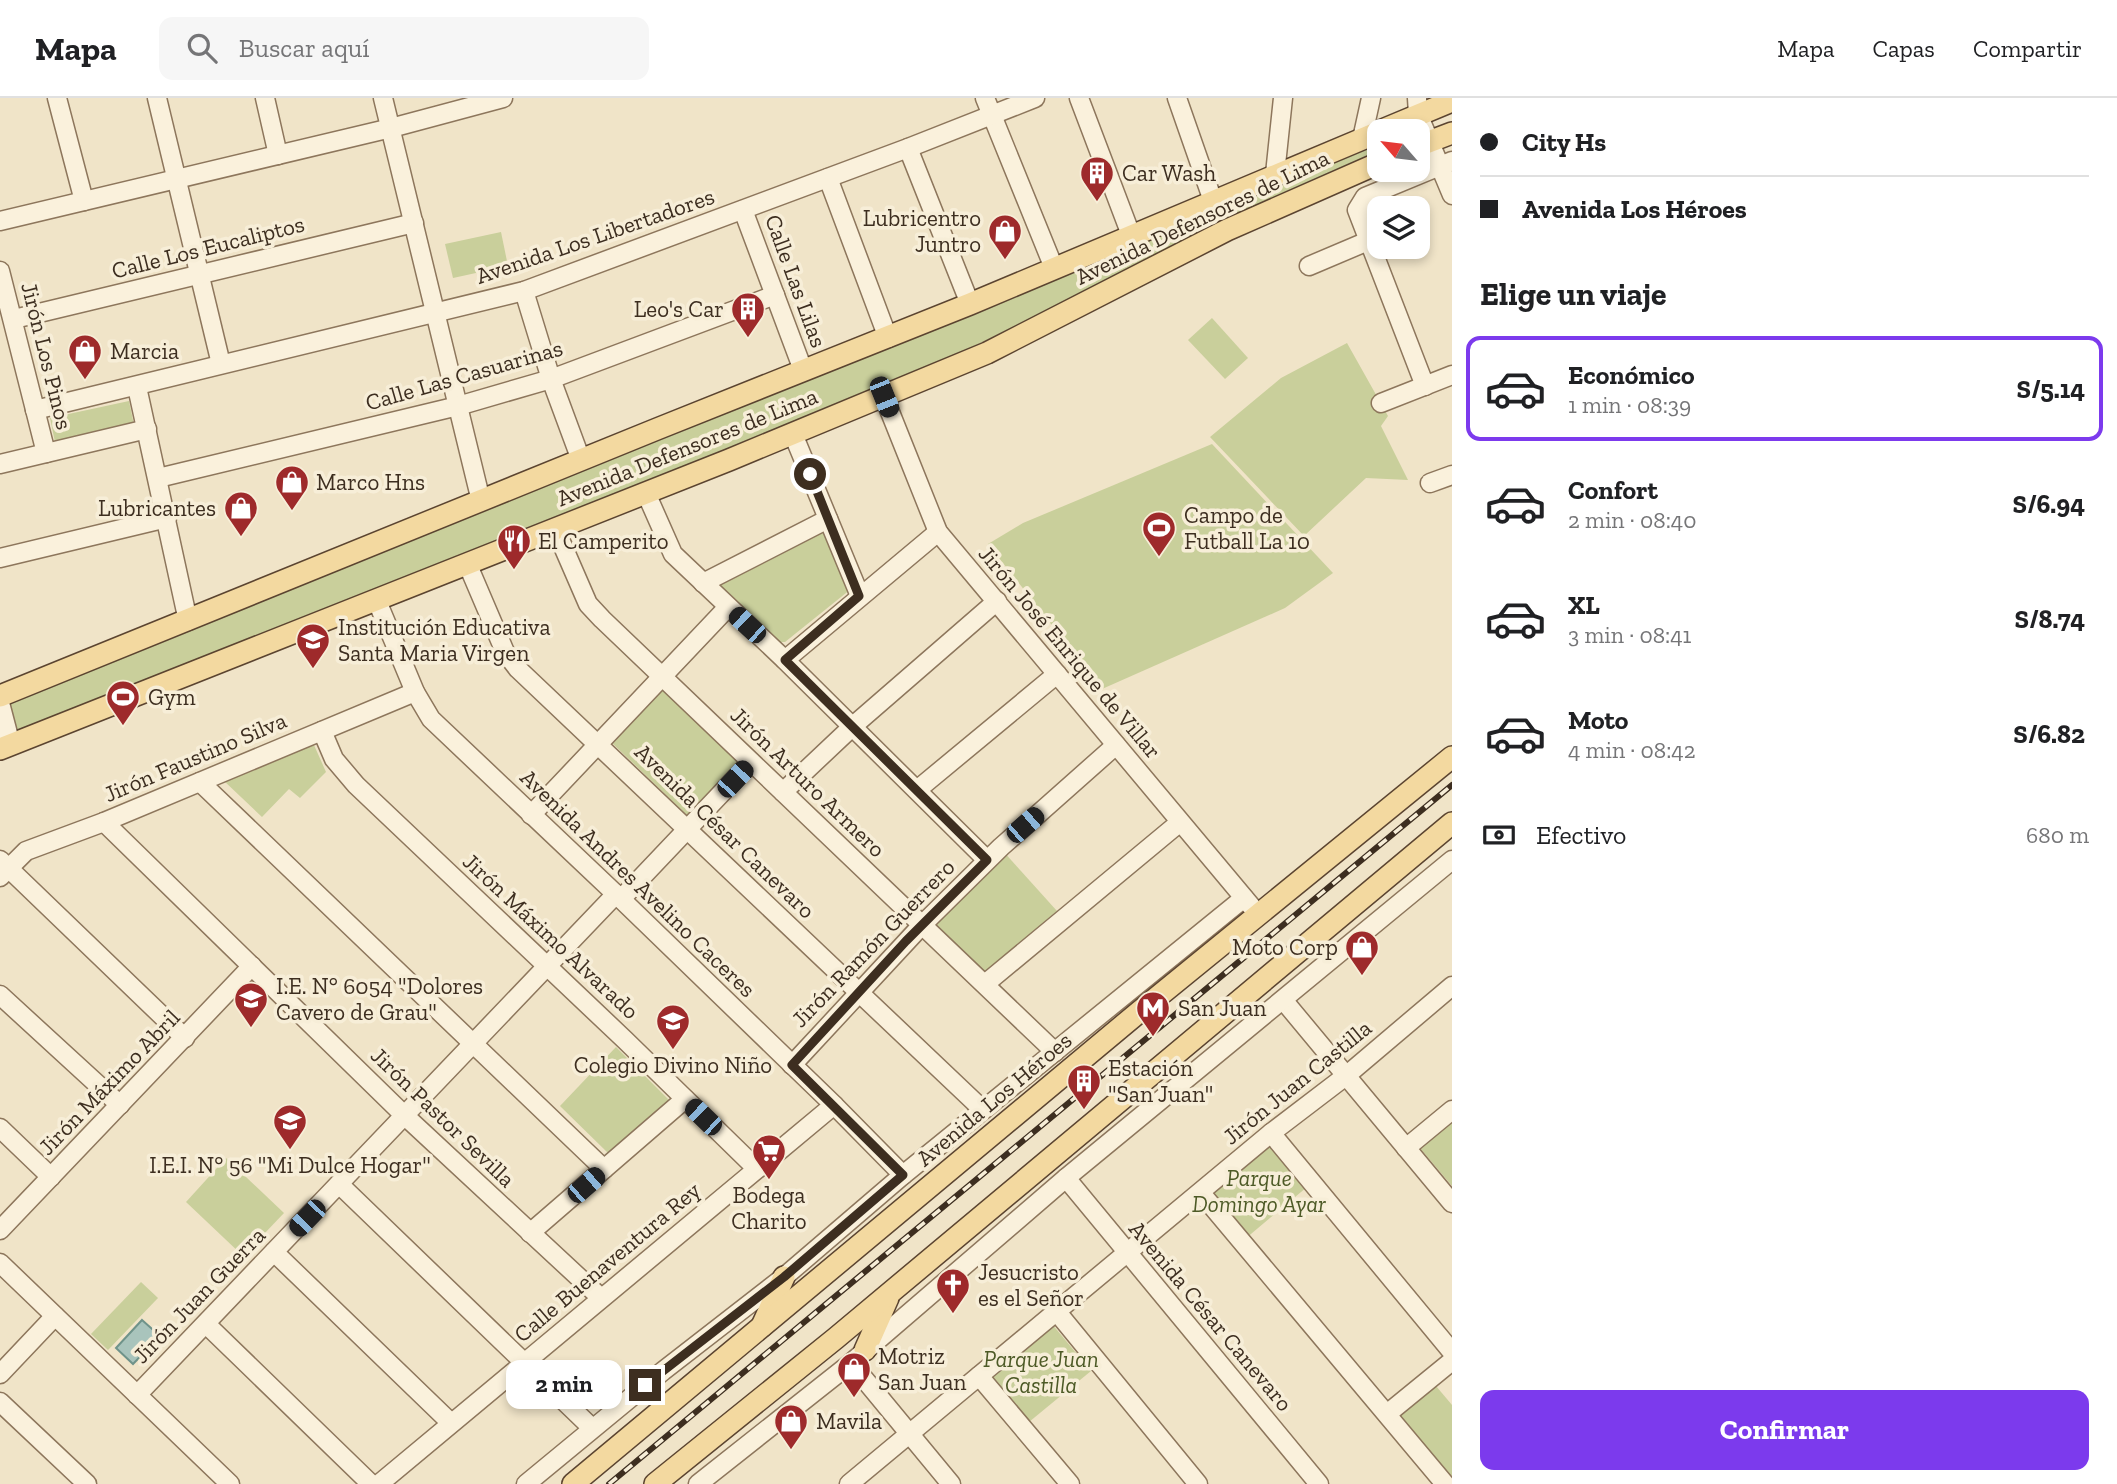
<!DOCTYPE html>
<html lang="es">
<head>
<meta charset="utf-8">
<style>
  body { margin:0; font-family:"Zilla Slab",serif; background:#f6f6f6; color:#202124; height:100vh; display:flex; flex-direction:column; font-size:26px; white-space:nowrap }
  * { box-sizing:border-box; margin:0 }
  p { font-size:23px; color:#757577 }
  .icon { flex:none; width:38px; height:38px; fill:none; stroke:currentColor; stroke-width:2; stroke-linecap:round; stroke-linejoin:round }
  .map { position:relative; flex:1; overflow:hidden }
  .details { display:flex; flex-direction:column; background:#fff; width:665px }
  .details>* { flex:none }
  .top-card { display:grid; align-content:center; height:154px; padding:0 28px; background:#fff }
  .needle { width:46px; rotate:298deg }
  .fabs { position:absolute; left:1367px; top:21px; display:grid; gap:14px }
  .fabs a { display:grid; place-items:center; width:63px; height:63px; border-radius:14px; background:#fff; box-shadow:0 4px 10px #0003; font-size:35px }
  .end { position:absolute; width:32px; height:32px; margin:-16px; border:9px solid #3d2e20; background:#fff; box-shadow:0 0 0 4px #fff }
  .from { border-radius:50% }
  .bubble { position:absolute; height:49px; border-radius:14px; background:#fff; box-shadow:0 4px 10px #0003; font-size:23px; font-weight:700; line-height:49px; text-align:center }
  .car { position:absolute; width:21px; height:42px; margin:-21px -10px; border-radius:9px; box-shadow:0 0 5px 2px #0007; background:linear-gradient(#222 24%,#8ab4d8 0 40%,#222 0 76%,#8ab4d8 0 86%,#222 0) }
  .top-card b { display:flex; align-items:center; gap:24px; height:66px; font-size:26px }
  .top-card b+b { border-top:2px solid #e0e0e0 }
  .top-card i { width:18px; height:18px; background:#202124 }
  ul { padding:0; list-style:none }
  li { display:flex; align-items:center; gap:21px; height:105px; margin:0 14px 10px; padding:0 14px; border:4px solid transparent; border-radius:14px }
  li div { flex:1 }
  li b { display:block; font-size:26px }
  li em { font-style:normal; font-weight:700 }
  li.active { border-color:#7c3aed }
  li>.icon { width:63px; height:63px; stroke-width:1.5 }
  h2 { padding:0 28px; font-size:32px; line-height:84px }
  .pay { display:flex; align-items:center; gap:18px; height:77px; padding:0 28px; font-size:26px }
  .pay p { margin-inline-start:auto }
  .button { display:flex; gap:14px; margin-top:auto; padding:14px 28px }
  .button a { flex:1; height:80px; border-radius:14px; background:#7c3aed; color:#fff; font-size:28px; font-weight:700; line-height:80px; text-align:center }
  header { display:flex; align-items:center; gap:42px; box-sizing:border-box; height:98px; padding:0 35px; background:#fff; border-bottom:2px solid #e0e0e0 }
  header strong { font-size:33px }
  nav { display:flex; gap:38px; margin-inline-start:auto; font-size:24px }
  .search { width:490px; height:63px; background:#f6f6f6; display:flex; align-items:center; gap:18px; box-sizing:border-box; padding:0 24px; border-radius:14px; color:#757577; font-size:26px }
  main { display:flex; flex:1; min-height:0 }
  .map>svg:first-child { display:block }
</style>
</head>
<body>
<header>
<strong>Mapa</strong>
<div class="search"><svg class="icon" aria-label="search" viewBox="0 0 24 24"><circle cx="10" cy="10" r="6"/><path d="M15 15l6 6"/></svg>Buscar aquí</div>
<nav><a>Mapa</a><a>Capas</a><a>Compartir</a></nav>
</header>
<main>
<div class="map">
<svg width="1452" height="1386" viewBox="0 0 1452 1386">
  <rect width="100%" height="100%" fill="#f0e4c8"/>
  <!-- green -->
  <g fill="#c9cf9b">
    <path d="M1379,40V56L1223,123L1220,120L1217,111Z"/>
    <path d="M1211,110L1219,129L892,288L18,633L7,603Z"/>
    <path d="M501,134L508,168L453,180L445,146Z"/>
    <path d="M1212,220L1248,260L1225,281L1188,242Z"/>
    <path d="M1347,245L1388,318L1381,328L1408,382L1366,380L1304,438L1210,339L1281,280Z"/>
    <path d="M129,303L134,327L55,344L50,320Z"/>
    <path d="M1212,346L1333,475L1285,510L1102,591L988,446L1023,425Z"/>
    <path d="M827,432L851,491L785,544H780L721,488V482Z"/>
    <path d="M663,588L741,662L688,718L610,643Z"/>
    <path d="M314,647L326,674L300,700L289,691L262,719L223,682Z"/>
    <path d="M1003,753L1057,813L984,876L931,824Z"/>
    <path d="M616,949L670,1003L608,1055L560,1008Z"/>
    <path d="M1452,1023V1088L1420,1050Z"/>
    <path d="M1271,1046L1307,1089L1245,1141L1210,1098Z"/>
    <path d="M226,1060L284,1115L243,1158L186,1104Z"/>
    <path d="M141,1184L158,1200L108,1252L91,1236Z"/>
    <path d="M1052,1226L1091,1273L1029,1324L990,1277Z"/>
    <path d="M1436,1288L1452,1307V1377L1448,1381L1398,1319Z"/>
  </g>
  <!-- water -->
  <path fill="#a9c4bc" stroke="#6f938a" stroke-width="2" d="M142,1222L160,1238L133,1266L116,1250Z"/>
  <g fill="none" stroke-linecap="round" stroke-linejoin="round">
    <!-- minor casing -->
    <g stroke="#8d765c" stroke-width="21">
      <g id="minor">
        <path d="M57,0L84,103"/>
        <path d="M157,0L221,266"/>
        <path d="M265,0L278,57"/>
        <path d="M383,0L481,403"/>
        <path d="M985,0L1054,170"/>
        <path d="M1079,0L1131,137"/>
        <path d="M1177,0L1213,103"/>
        <path d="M1417,0L1418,16L1452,97"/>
        <path d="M1362,41L1371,0"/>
        <path d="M908,50L970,206"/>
        <path d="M1275,76L1283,0"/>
        <path d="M828,80L888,240"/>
        <path d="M743,112L803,272"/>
        <path d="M0,123L391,30L503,0"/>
        <path d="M1309,168L1368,143"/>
        <path d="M0,173L46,355"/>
        <path d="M524,193L551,281L581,362"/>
        <path d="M14,221L414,125"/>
        <path d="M1425,288L1357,112L1365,99L1452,63"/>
        <path d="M137,289L188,523"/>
        <path d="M884,299L938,434L1251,808"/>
        <path d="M1381,305L1452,277"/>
        <path d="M35,312L524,193L908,50L1035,0"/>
        <path d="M793,336L860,498"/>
        <path d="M0,366L147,331"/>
        <path d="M158,380L458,308L551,281L775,197"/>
        <path d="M1430,385L1452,377"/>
        <path d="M646,395L673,456L785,562L987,762"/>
        <path d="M555,430L588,506L602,521L1055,954"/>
        <path d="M0,460L167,420"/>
        <path d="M467,465L505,554L518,571L983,1012"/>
        <path d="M703,485L828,421"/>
        <path d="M377,503L415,594L431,621L621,801L834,1007L903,1077"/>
        <path d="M785,562L938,434"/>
        <path d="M0,605L11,647"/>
        <path d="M322,633L334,661L356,687L625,942L757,1071"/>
        <path d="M200,684L604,1071"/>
        <path d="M917,692L1057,576"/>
        <path d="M783,694L853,628L997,503"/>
        <path d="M531,717L728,509"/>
        <path d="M104,724L404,1017L601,1200"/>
        <path d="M0,762L185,940"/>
        <path d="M0,779L26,753L104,724L415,594"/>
        <path d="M621,801L751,664"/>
        <path d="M985,886L1179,725"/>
        <path d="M0,897L120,1007"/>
        <path d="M1284,903L1452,1105"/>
        <path d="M792,967L922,827L1001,749L1116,647"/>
        <path d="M0,1030L51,1079"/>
        <path d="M1271,1035L1452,1254"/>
        <path d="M1406,1050L1452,1012"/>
        <path d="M1066,1080L1319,1386"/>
        <path d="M339,1086L592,1330"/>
        <path d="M1201,1095L1445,1386"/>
        <path d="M0,1132L252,868"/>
        <path d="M530,1135L685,1001"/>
        <path d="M274,1154L451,1325"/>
        <path d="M0,1165L230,1386"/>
        <path d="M1057,1214L1198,1386"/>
        <path d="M206,1226L371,1386"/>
        <path d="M851,1265L951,1386"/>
        <path d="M0,1276L55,1218"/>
        <path d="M979,1278L1070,1386"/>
        <path d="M137,1297L616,796"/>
        <path d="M0,1304L87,1386"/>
        <path d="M1387,1316L1452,1263"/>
        <path d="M379,1386L834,1007"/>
        <path d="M526,1386L663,1273L784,1179L903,1077L1244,800"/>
        <path d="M698,1386L851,1265L1066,1080L1452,762"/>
        <path d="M849,1386L1271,1035L1347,977L1452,888"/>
      </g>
    </g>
    <!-- major casing -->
    <g stroke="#5b4430" stroke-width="24">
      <g id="major">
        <path d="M1380,33L1452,3"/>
        <path d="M1418,48L1452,35"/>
        <path d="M0,598L657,331L970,206L1379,34"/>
        <path d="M0,651L729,362L987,255L1227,132L1379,65"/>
        <path d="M762,1228L784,1179"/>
        <path d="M865,1252L888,1200"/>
        <path d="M573,1386L1139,914L1452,659"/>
        <path d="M655,1386L836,1240L1452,725"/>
      </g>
    </g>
    <!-- minor -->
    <use href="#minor" stroke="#faf1dc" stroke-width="18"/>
    <!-- major -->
    <use href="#major" stroke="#f3d9a0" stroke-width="21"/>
    <!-- rail casing -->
    <g stroke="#3d2e20" stroke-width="6">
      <path id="rail" d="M609,1386L1452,687"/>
    </g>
    <!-- rail -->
    <use href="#rail" stroke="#f7eed8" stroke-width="3.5" stroke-dasharray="10" stroke-linecap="butt"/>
  </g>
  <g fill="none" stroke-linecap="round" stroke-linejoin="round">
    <!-- route -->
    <path stroke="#3d2e20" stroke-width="9" d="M645,1287L784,1179L903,1077L792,967L906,843L987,762L785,562L859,498L810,376"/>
  </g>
  <!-- icons -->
  <defs>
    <g id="building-pin" transform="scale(1.75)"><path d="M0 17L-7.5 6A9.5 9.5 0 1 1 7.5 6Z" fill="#9e2a2b" stroke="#f7eed8"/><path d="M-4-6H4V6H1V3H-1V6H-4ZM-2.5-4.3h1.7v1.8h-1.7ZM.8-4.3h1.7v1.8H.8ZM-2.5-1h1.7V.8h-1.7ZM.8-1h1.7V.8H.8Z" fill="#fff"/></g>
    <g id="shop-pin" transform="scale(1.75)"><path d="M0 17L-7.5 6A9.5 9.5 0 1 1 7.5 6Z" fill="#9e2a2b" stroke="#f7eed8"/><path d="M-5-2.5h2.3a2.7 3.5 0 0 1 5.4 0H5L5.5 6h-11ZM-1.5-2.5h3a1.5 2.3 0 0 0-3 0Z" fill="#fff"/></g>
    <g id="stadium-pin" transform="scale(1.75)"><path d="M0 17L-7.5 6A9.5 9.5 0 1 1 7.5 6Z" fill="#9e2a2b" stroke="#f7eed8"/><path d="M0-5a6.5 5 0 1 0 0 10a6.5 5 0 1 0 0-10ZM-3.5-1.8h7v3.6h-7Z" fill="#fff"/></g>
    <g id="restaurant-pin" transform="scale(1.75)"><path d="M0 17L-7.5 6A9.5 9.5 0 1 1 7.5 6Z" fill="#9e2a2b" stroke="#f7eed8"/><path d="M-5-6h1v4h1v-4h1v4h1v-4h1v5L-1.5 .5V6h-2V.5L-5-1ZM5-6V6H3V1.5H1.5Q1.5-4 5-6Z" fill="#fff"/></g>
    <g id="school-pin" transform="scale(1.75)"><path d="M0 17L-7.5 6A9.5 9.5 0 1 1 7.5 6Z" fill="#9e2a2b" stroke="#f7eed8"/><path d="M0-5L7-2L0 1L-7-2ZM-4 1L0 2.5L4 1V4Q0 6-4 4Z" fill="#fff"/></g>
    <g id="metro-pin" transform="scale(1.75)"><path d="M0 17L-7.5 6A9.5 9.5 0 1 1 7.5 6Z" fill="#9e2a2b" stroke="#f7eed8"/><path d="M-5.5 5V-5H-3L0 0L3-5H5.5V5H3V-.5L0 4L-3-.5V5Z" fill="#fff"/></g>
    <g id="supermarket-pin" transform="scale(1.75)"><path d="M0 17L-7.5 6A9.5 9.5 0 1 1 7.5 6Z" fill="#9e2a2b" stroke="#f7eed8"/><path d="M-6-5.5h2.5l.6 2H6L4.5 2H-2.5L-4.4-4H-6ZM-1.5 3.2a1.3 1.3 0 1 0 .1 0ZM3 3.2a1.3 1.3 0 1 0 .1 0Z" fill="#fff"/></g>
    <g id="church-pin" transform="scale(1.75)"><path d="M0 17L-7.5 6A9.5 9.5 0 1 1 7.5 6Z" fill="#9e2a2b" stroke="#f7eed8"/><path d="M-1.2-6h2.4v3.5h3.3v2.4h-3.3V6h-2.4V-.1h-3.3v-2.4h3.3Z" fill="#fff"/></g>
  </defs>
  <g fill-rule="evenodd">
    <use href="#building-pin" x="1097" y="75"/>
    <use href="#shop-pin" x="1005" y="133"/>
    <use href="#building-pin" x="748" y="211"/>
    <use href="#shop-pin" x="85" y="253"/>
    <use href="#shop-pin" x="292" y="384"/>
    <use href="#shop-pin" x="241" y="410"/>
    <use href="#stadium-pin" x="1159" y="430"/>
    <use href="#restaurant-pin" x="514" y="443"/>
    <use href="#school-pin" x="313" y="542"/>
    <use href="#stadium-pin" x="123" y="599"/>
    <use href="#shop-pin" x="1362" y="849"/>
    <use href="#school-pin" x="251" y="901"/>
    <use href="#metro-pin" x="1153" y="910"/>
    <use href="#school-pin" x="673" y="923"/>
    <use href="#building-pin" x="1084" y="983"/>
    <use href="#school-pin" x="290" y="1023"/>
    <use href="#supermarket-pin" x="769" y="1053"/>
    <use href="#church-pin" x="953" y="1187"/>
    <use href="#shop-pin" x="854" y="1271"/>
    <use href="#shop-pin" x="791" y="1323"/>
  </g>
  <g text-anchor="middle" stroke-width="7" stroke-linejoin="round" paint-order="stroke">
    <!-- poi labels -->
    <g font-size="23" fill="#3d2e20" stroke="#f7eed8" text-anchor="start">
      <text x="1122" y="83">Car Wash</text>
      <text x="981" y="128" text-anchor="end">Lubricentro<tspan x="981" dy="26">Juntro</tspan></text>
      <text x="724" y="219" text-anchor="end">Leo's Car</text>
      <text x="110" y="261">Marcia</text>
      <text x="316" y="392">Marco Hns</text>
      <text x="216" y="418" text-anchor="end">Lubricantes</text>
      <text x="1184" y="425">Campo de<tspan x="1184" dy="26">Futball La 10</tspan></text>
      <text x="538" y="451">El Camperito</text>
      <text x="338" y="537">Institución Educativa<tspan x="338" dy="26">Santa Maria Virgen</tspan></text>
      <text x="148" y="607">Gym</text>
      <text x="1338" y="857" text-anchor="end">Moto Corp</text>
      <text x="276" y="896">I.E. N° 6054 "Dolores<tspan x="276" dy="26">Cavero de Grau"</tspan></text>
      <text x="1178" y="918">San Juan</text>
      <text x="673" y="975" text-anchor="middle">Colegio Divino Niño</text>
      <text x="1108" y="978">Estación<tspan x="1108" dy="26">"San Juan"</tspan></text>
      <text x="290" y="1075" text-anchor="middle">I.E.I. N° 56 "Mi Dulce Hogar"</text>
      <text x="769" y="1105" text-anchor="middle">Bodega<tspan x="769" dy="26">Charito</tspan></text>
      <text x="978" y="1182">Jesucristo<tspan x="978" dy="26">es el Señor</tspan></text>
      <text x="878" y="1266">Motriz<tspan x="878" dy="26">San Juan</tspan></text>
      <text x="816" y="1331">Mavila</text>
    </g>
    <!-- street labels -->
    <g font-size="23" fill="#3d2e20" stroke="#f7eed8">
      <text transform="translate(1202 119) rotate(-26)" y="8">Avenida Defensores de Lima</text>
      <text transform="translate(595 138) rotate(-19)" y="8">Avenida Los Libertadores</text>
      <text transform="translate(208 149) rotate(-14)" y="8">Calle Los Eucaliptos</text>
      <text transform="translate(796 183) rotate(70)" y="8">Calle Las Lilas</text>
      <text transform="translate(47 258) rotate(76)" y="8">Jirón Los Pinos</text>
      <text transform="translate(464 277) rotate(-16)" y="8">Calle Las Casuarinas</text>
      <text transform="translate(687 349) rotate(-22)" y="8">Avenida Defensores de Lima</text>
      <text transform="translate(1070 554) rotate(50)" y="8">Jirón José Enrique de Villar</text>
      <text transform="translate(195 659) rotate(-23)" y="8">Jirón Faustino Silva</text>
      <text transform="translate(808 684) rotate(44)" y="8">Jirón Arturo Armero</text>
      <text transform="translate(725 733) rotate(44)" y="8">Avenida César Canevaro</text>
      <text transform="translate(638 785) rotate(44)" y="8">Avenida Andres Avelino Caceres</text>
      <text transform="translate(551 838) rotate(43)" y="8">Jirón Máximo Alvarado</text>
      <text transform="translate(873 845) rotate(-46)" y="8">Jirón Ramón Guerrero</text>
      <text transform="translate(109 984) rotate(-46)" y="8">Jirón Máximo Abril</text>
      <text transform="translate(1297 984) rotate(-39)" y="8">Jirón Juan Castilla</text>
      <text transform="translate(994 1001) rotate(-40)" y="8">Avenida Los Héroes</text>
      <text transform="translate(443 1019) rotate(44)" y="8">Jirón Pastor Sevilla</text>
      <text transform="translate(607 1164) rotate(-40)" y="8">Calle Buenaventura Rey</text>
      <text transform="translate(199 1197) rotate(-46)" y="8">Jirón Juan Guerra</text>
      <text transform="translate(1211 1218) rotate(50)" y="8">Avenida César Canevaro</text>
    </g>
    <!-- park labels -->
    <g font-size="23" font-style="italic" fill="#4d5a26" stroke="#f7eed8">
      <text x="1259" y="1088">Parque<tspan x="1259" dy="26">Domingo Ayar</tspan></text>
      <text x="1041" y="1269">Parque Juan<tspan x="1041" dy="26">Castilla</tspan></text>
    </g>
  </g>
</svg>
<div class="fabs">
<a><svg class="needle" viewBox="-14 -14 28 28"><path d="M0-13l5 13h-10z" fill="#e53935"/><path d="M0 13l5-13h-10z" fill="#757577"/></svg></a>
<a><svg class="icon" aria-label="layers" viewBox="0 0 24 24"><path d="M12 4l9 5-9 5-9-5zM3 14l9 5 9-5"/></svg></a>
</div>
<i class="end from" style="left:810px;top:376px"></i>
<i class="end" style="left:645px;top:1287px"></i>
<div class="bubble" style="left:506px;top:1262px;width:116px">2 min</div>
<i class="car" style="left:884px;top:299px;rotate:158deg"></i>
<i class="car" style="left:747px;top:527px;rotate:313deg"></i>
<i class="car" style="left:735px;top:681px;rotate:43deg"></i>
<i class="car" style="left:1025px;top:727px;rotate:49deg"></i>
<i class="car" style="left:703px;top:1019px;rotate:314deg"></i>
<i class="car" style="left:586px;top:1087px;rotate:49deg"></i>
<i class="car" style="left:307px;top:1120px;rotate:224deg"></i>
</div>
<section class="details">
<div class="top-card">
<b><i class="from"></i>City Hs</b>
<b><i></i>Avenida Los Héroes</b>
</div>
<h2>Elige un viaje</h2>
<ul>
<li class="active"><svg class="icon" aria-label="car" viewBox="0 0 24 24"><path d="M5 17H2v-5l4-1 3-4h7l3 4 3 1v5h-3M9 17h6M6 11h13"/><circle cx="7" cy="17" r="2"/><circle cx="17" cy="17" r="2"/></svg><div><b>Económico</b><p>1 min · 08:39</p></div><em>S/5.14</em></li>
<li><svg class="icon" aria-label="car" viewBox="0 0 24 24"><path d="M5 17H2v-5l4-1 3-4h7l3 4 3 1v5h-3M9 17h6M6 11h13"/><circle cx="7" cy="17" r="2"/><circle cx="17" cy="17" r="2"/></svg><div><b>Confort</b><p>2 min · 08:40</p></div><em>S/6.94</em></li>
<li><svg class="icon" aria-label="car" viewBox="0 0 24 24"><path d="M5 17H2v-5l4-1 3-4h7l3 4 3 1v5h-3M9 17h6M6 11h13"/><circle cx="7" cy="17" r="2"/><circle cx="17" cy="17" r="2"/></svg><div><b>XL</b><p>3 min · 08:41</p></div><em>S/8.74</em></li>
<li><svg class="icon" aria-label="car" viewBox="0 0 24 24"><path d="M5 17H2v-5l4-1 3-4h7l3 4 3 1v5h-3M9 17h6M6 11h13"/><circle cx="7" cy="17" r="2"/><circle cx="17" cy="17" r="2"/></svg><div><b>Moto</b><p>4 min · 08:42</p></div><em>S/6.82</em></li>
</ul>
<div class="pay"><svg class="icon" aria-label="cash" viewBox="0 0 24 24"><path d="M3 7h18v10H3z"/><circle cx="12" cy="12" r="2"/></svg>Efectivo<p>680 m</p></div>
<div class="button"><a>Confirmar</a></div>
</section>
</main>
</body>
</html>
